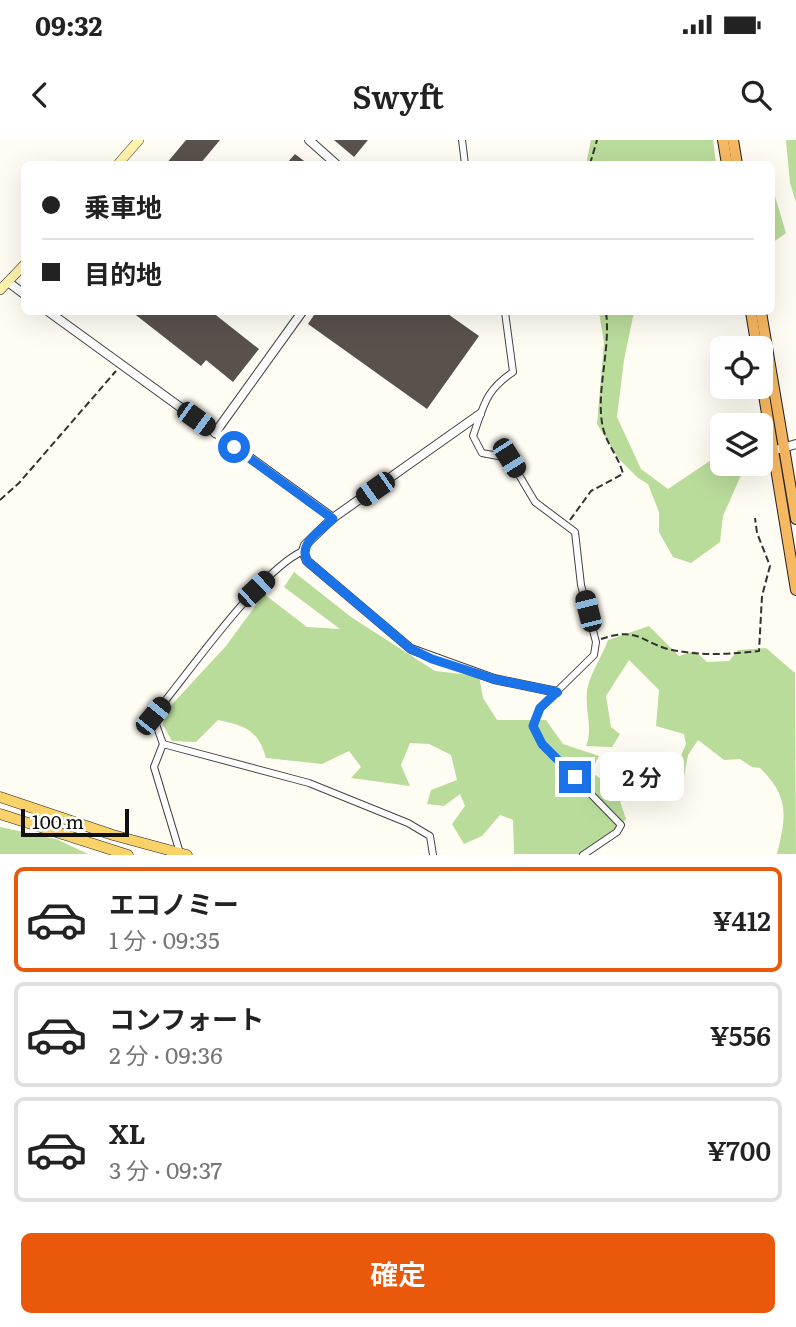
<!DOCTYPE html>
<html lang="ja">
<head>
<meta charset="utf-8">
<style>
  body { margin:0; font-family:Literata,"Noto Sans JP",serif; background:#f6f6f6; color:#222; height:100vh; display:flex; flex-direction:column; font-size:26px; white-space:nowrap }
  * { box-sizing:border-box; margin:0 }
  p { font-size:23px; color:#767676 }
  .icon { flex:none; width:38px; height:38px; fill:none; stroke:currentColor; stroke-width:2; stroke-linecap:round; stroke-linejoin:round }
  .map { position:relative; height:715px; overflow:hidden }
  .details { display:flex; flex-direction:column; background:#fff; flex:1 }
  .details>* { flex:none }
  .top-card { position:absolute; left:21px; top:21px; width:754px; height:154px; border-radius:10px; box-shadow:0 7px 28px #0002; display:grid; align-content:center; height:154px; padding:0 21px; background:#fff }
  .fabs { position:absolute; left:710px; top:196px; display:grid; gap:14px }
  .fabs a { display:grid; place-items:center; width:63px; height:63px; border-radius:10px; background:#fff; box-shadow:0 7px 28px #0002; font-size:35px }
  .scale { position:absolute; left:21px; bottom:18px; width:108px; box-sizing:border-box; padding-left:7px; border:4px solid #101010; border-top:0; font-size:19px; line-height:24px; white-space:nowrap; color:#101010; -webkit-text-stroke:5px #fff; paint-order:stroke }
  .end { position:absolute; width:32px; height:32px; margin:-16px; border:9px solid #1a73e8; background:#fff; box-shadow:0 0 0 4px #fff }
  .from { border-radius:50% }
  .bubble { position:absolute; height:49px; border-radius:10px; background:#fff; box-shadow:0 7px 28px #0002; font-size:23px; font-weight:600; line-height:49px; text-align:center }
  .car { position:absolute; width:21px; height:42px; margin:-21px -10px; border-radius:9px; box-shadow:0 0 5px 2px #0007; background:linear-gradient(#222 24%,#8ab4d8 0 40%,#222 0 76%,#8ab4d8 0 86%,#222 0) }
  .top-card b { display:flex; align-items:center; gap:24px; height:66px; font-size:26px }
  .top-card b+b { border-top:2px solid #e0e0e0 }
  .top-card i { width:18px; height:18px; background:#222 }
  ul { padding:12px 0 0; list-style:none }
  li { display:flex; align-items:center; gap:21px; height:105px; margin:0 14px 10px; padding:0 7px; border:4px solid #e0e0e0; border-radius:10px }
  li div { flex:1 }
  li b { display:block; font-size:26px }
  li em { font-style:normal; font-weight:600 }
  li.selected { border-color:#ea580c }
  li>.icon { width:63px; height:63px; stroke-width:1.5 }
  .primary-button { display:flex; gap:14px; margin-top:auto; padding:14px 21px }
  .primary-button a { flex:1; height:80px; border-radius:10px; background:#ea580c; color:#fff; font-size:28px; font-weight:600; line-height:80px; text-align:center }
  .status { display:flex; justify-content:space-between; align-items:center; height:49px; padding:0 35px; background:#fff; direction:ltr }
  .status svg { height:19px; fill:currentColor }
  header { display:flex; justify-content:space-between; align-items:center; height:91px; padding:0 21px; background:#fff; font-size:32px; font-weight:600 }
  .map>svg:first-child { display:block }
</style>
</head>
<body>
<div class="status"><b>09:32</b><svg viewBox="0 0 49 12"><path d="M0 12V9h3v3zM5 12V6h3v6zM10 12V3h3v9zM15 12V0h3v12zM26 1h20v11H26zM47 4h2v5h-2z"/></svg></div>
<header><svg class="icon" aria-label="back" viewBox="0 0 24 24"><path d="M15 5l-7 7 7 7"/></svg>Swyft<svg class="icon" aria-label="search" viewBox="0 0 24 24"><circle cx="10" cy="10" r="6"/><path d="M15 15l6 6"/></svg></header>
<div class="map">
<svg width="796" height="715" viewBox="0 0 796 715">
  <rect width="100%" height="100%" fill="#fffcf3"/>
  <!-- forest -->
  <g fill="#badc9b">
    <path d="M591,0H713L716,24H586Z"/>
    <path d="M786,0H796V62L790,43Z"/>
    <path d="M772,46L786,93L772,103Z"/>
    <path d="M599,172H634L624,220L617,277L641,329L668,349L723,312V324H746L723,376L720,402L691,423L673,417L659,392V372L648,344L638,338L618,318L597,284L604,203Z"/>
    <path d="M294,432L351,477L435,531L479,536L483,558L497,580H546L563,604L599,616L591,632L616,649L626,679L605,704L583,714H514L513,680L500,675L482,696L464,704L452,684L465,666L460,654L444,666L427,664L431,650L457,640L451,615L429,604L410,603L401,625L410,646L351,638L361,627L349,611L322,624L266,618C258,590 246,586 218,580L196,602L172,601L163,585L164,573L226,506L264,454L307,487L340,489L284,447Z"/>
    <path d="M649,486L679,516L695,511L707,522L729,521L738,510L766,508L795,533L796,714H777C786,677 790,657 760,628L752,627L740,619L724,620L698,600L688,615L684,637L673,634L686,604L684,594L656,586L659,550L629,520L606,556L611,587L620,594L612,607L586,606C594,587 583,568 588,546C591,533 603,514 608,500Z"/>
    <path d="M0,687L56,699L88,714H0Z"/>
  </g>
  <!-- building -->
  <g fill="#59514c">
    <path d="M186,0H220L200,24H166Z"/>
    <path d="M334,0H368L354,17Z"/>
    <path d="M295,14L308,24H286Z"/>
    <path d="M132,172H212L259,209L233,242L206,220L201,226Z"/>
    <path d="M316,172H445L479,196L427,269L308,184Z"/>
  </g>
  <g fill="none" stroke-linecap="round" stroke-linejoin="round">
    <!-- minor casing -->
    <g stroke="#434343" stroke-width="8">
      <g id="minor">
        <path d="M462,0L465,24"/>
        <path d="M505,172L513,232C485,251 484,265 473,296L482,313L509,318L535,362L575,392L581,445L596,502L594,515L540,568L533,586L542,604L621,685L617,692L583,715"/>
        <path d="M303,411C259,431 187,535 153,576L163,604L309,643L408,683L430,696L433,715"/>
        <path d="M163,604L154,627L180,713"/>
      </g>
    </g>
    <!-- tertiary casing -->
    <g stroke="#434343" stroke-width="10">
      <g id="tertiary">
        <path d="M309,0L336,24"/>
        <path d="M8,142L24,154"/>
        <path d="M49,172L333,378"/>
        <path d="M480,274L333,378L305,405L303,411L307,421L411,509L494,539L557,552"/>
        <path d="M215,293L302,172"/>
        <path d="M779,309L796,304"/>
      </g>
    </g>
    <!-- secondary casing -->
    <g stroke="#323232" stroke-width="10">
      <g id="secondary">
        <path d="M118,24L139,0"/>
        <path d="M0,150L24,125"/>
      </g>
    </g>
    <!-- primary casing -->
    <g stroke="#212121" stroke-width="11">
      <g id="primary">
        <path d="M0,657L113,695L187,715"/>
        <path d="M0,674L128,715"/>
      </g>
    </g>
    <!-- trunk casing -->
    <g stroke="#212121" stroke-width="12">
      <g id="trunk">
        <path d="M723,0L727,24"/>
        <path d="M733,0L737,24"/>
        <path d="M751,172L757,208"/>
        <path d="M761,172L796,379"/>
        <path d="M761,237L796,450"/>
      </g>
    </g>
    <!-- path -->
    <g stroke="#323232" stroke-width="2" stroke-dasharray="7 3.5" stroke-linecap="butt">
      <path d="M590,24L597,0"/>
      <path d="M0,360L19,343L116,231"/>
      <path d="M570,380L591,351L623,334C619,317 607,305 603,288C595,253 611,211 606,172"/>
      <path d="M601,499C642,485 642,506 678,511C704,516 733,514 759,511L762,456L770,426L757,393L755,378"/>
    </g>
    <!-- minor -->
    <use href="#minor" stroke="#fff" stroke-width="6"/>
    <!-- tertiary -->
    <use href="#tertiary" stroke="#fff" stroke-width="8"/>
    <!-- secondary -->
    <use href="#secondary" stroke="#fff4ae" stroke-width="9"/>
    <!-- primary -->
    <use href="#primary" stroke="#f9d269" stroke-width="10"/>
    <!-- trunk -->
    <use href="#trunk" stroke="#f7b862" stroke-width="10"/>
  </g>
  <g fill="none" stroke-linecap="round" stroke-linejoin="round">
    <!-- route -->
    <path stroke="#1a73e8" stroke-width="9" d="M234,307L333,379C321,390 298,403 307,421L411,509L432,519L494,539L557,552L540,568L533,586L542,604L575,637"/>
  </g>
</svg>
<div class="fabs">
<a><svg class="icon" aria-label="locate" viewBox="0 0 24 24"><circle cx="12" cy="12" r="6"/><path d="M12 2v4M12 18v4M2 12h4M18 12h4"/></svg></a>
<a><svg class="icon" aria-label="layers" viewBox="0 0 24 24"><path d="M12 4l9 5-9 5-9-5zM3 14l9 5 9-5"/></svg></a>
</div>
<div class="scale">100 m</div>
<i class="end from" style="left:234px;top:307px"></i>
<i class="end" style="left:575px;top:637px"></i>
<div class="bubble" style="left:600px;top:612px;width:84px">2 分</div>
<i class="car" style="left:196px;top:279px;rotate:126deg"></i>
<i class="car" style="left:509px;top:318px;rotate:148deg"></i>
<i class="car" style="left:375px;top:349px;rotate:235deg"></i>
<i class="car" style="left:256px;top:449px;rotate:47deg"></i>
<i class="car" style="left:588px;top:471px;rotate:346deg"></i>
<i class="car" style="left:153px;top:576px;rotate:39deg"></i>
<div class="top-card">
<b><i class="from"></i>乗車地</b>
<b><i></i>目的地</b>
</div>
</div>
<section class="details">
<ul>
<li class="selected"><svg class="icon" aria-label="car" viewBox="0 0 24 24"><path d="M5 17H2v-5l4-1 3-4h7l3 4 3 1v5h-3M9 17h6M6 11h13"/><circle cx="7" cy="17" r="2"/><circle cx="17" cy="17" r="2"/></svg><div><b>エコノミー</b><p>1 分 · 09:35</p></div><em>¥412</em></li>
<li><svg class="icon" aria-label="car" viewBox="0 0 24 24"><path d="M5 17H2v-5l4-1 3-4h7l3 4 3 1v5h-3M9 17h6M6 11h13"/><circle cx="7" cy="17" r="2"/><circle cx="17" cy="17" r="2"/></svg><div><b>コンフォート</b><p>2 分 · 09:36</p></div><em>¥556</em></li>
<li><svg class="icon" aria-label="car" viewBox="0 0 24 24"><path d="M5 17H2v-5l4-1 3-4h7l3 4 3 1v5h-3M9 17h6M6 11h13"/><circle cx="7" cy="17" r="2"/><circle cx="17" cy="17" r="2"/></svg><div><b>XL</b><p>3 分 · 09:37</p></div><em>¥700</em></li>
</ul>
<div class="primary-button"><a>確定</a></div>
</section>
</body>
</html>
